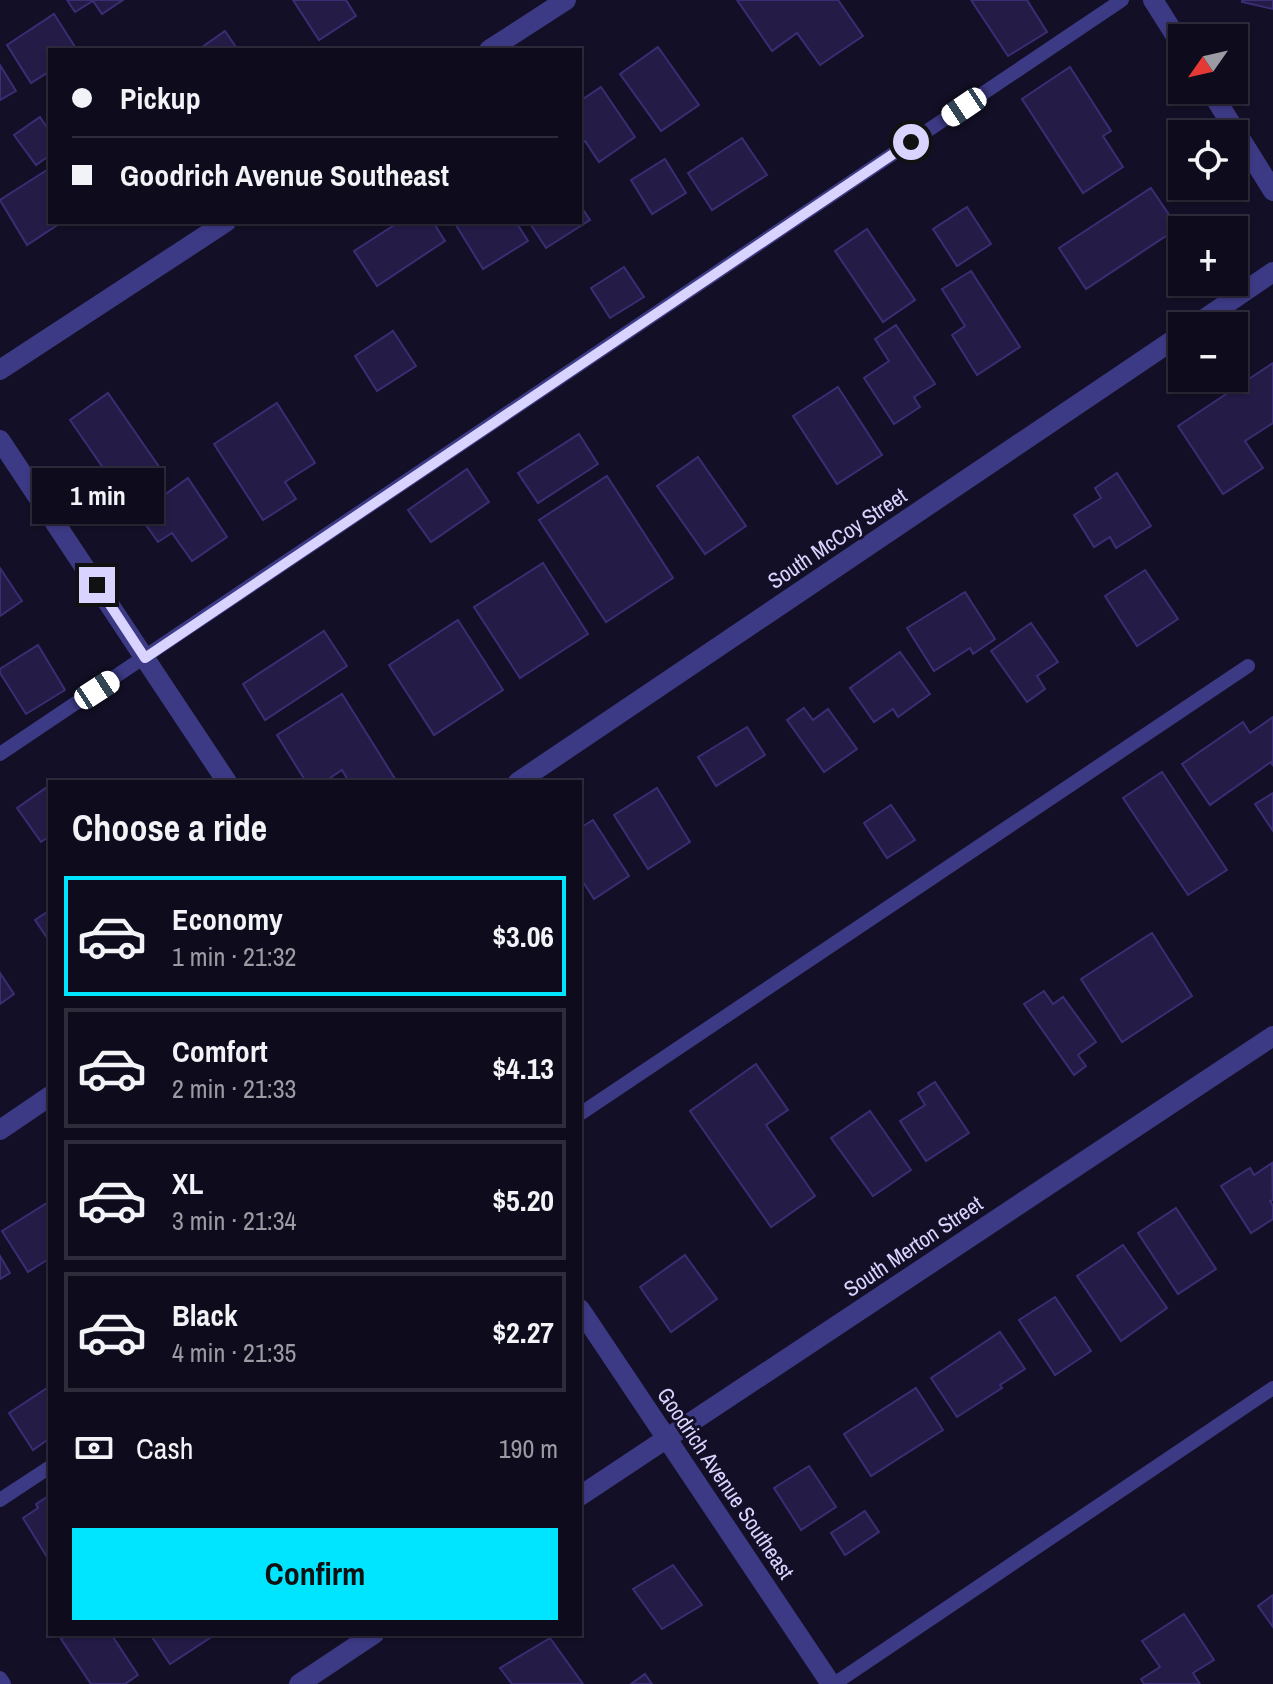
<!DOCTYPE html>
<html lang="en">
<head>
<meta charset="utf-8">
<style>
  body { margin:0; font-family:"Archivo Narrow",sans-serif; background:#1c1929; color:#f1f3f6; height:100vh; display:flex; flex-direction:column; font-size:30px; white-space:nowrap }
  * { box-sizing:border-box; margin:0 }
  p { font-size:26px; color:#9b9ba3 }
  .icon { flex:none; width:44px; height:44px; fill:none; stroke:currentColor; stroke-width:2; stroke-linecap:round; stroke-linejoin:round }
  .map { position:relative; flex:1; overflow:hidden }
  .panel { position:absolute; left:48px; top:780px; width:534px; height:856px; display:flex; flex-direction:column; background:#0e0b1c; border-radius:0px; box-shadow:0 2px 6px #0004,0 0 0 2px #2e2b3b }
  .panel>* { flex:none }
  .hud { position:absolute; left:48px; top:48px; width:534px; height:176px; border-radius:0px; box-shadow:0 2px 6px #0004,0 0 0 2px #2e2b3b; display:grid; align-content:center; height:176px; padding:0 24px; background:#0e0b1c }
  .needle { width:52px; rotate:236deg }
  .controls { position:absolute; left:1168px; top:24px; display:grid; gap:16px }
  .controls a { display:grid; place-items:center; width:80px; height:80px; border-radius:0px; background:#0e0b1c; box-shadow:0 2px 6px #0004,0 0 0 2px #2e2b3b; font-size:40px }
  .end { position:absolute; width:36px; height:36px; margin:-18px; border:10px solid #d9d4ff; background:#111; box-shadow:0 0 0 4px #111 }
  .from { border-radius:50% }
  .bubble { position:absolute; height:56px; border-radius:0px; background:#0e0b1c; box-shadow:0 2px 6px #0004,0 0 0 2px #2e2b3b; font-size:26px; font-weight:800; line-height:56px; text-align:center }
  .car { position:absolute; width:24px; height:48px; margin:-24px -12px; border-radius:10px; box-shadow:0 0 6px 2px #0007; background:linear-gradient(#fff 24%,#345 0 40%,#fff 0 76%,#345 0 86%,#fff 0) }
  .hud b { display:flex; align-items:center; gap:28px; height:76px; font-size:30px }
  .hud b+b { border-top:2px solid #2e2b3b }
  .hud i { width:20px; height:20px; background:#f1f3f6 }
  ul { padding:0; list-style:none }
  li { display:flex; align-items:center; gap:24px; height:120px; margin:0 16px 12px; padding:0 8px; border:4px solid #2e2b3b; border-radius:0px }
  li div { flex:1 }
  li b { display:block; font-size:30px }
  li em { font-style:normal; font-weight:800 }
  li.active { border-color:#00e5ff }
  li>.icon { width:72px; height:72px; stroke-width:1.5 }
  h2 { padding:0 24px; font-size:36px; line-height:96px }
  .pay { display:flex; align-items:center; gap:20px; height:88px; padding:0 24px; font-size:30px }
  .pay p { margin-inline-start:auto }
  .primary-button { display:flex; gap:16px; margin-top:auto; padding:16px 24px }
  .primary-button a { flex:1; height:92px; border-radius:0px; background:#00e5ff; color:#111; font-size:32px; font-weight:800; line-height:92px; text-align:center }
  .map>svg:first-child { display:block }
</style>
</head>
<body>
<div class="map">
<svg width="1273" height="1684" viewBox="0 0 1273 1684">
  <rect width="100%" height="100%" fill="#130f26"/>
  <!-- building -->
  <g fill="#241b47" stroke="#3b2d73" stroke-width="2">
    <path d="M67,0H123L102,14L93,1L75,12Z"/>
    <path d="M293,0H346L356,16L319,40Z"/>
    <path d="M737,0H838L863,36L820,65L797,33L772,51Z"/>
    <path d="M971,0H1027L1047,32L1008,56Z"/>
    <path d="M1242,0H1273V9L1242,2Z"/>
    <path d="M54,14L77,50H50V71L31,83L7,45Z"/>
    <path d="M225,31L238,50H198Z"/>
    <path d="M658,47L699,105L661,131L620,74Z"/>
    <path d="M0,65L16,91L0,100Z"/>
    <path d="M1070,67L1111,131L1103,136L1123,167L1083,193L1022,99Z"/>
    <path d="M601,87L635,137L599,162L585,141L580,145V101Z"/>
    <path d="M40,117L50,132V155L36,165L14,135Z"/>
    <path d="M742,138L767,175L712,210L688,173Z"/>
    <path d="M665,159L686,193L652,214L631,180Z"/>
    <path d="M50,168V222H62L27,245L0,200Z"/>
    <path d="M1151,188L1178,228L1086,289L1059,248Z"/>
    <path d="M580,205L590,220L546,248L529,222H580Z"/>
    <path d="M967,207L991,244L957,266L933,229Z"/>
    <path d="M399,222H433L445,241L377,286L354,251Z"/>
    <path d="M454,222H516L528,241L483,269Z"/>
    <path d="M867,229L915,300L883,322L835,251Z"/>
    <path d="M624,267L644,297L610,318L591,288Z"/>
    <path d="M971,271L1020,347L977,375L952,335L965,326L942,289Z"/>
    <path d="M896,325L935,384L914,397L920,407L894,424L864,378L889,361L875,339Z"/>
    <path d="M393,331L416,366L377,391L355,356Z"/>
    <path d="M1273,363V423L1245,441L1263,468L1223,494L1178,426Z"/>
    <path d="M838,387L882,455L837,484L793,416Z"/>
    <path d="M108,393L162,471L124,498L70,420Z"/>
    <path d="M277,403L315,463L285,482L296,499L263,520L214,444Z"/>
    <path d="M579,434L598,464L538,503L518,473Z"/>
    <path d="M698,457L746,526L705,554L657,486Z"/>
    <path d="M467,469L489,502L431,542L408,510Z"/>
    <path d="M1117,473L1151,526L1116,548L1110,537L1094,547L1074,515L1101,498L1095,488Z"/>
    <path d="M607,476L673,578L606,622L539,520Z"/>
    <path d="M188,478L227,537L192,561L172,533L158,542L138,514Z"/>
    <path d="M543,563L588,634L520,678L474,607Z"/>
    <path d="M0,568L22,601L0,616Z"/>
    <path d="M1145,570L1178,619L1137,646L1105,596Z"/>
    <path d="M965,592L995,639L973,654L970,648L934,671L907,628Z"/>
    <path d="M458,620L503,690L434,735L389,665Z"/>
    <path d="M1031,623L1058,662L1037,676L1045,689L1027,702L991,651Z"/>
    <path d="M324,631L347,666L265,720L243,684Z"/>
    <path d="M38,645L65,690L26,714L0,673V669Z"/>
    <path d="M900,652L930,694L898,717L893,709L874,722L850,688Z"/>
    <path d="M342,694L397,782H349L342,770L324,782H306L277,735Z"/>
    <path d="M804,708L813,720L828,709L857,749L824,772L787,720Z"/>
    <path d="M1273,717V766L1271,762L1210,805L1182,764L1243,722L1250,733Z"/>
    <path d="M747,727L765,755L716,786L698,757Z"/>
    <path d="M1162,772L1227,870L1188,895L1123,798Z"/>
    <path d="M50,785V836L41,842L17,808Z"/>
    <path d="M657,788L690,842L648,869L614,815Z"/>
    <path d="M1273,793V831L1255,804Z"/>
    <path d="M891,805L915,840L887,858L864,823Z"/>
    <path d="M593,820L629,876L594,899L580,877V828Z"/>
    <path d="M50,910V942L35,920Z"/>
    <path d="M1152,933L1192,996L1122,1042L1081,979Z"/>
    <path d="M0,973L14,994L0,1004Z"/>
    <path d="M1044,991L1053,1004L1063,997L1096,1042L1078,1055L1086,1066L1074,1075L1024,1004Z"/>
    <path d="M756,1064L788,1110L766,1125L815,1196L771,1227L690,1111Z"/>
    <path d="M935,1082L969,1133L926,1161L900,1121L925,1105L918,1093Z"/>
    <path d="M870,1111L911,1170L873,1196L831,1138Z"/>
    <path d="M1272,1163L1273,1200L1270,1201L1273,1206V1219L1251,1233L1221,1186L1250,1168L1254,1175Z"/>
    <path d="M50,1201V1258L28,1272L2,1231Z"/>
    <path d="M1176,1208L1216,1269L1178,1294L1138,1233Z"/>
    <path d="M1123,1245L1167,1308L1121,1341L1077,1276Z"/>
    <path d="M685,1255L717,1299L671,1332L640,1287Z"/>
    <path d="M0,1256L10,1273L0,1279Z"/>
    <path d="M1055,1297L1091,1351L1055,1375L1019,1320Z"/>
    <path d="M1000,1332L1025,1369L1000,1385L1002,1388L957,1417L931,1378Z"/>
    <path d="M50,1386V1438L33,1450L9,1413Z"/>
    <path d="M916,1388L943,1430L871,1476L844,1434Z"/>
    <path d="M809,1466L836,1507L801,1530L774,1488Z"/>
    <path d="M50,1495V1562L23,1518L38,1508L36,1504Z"/>
    <path d="M865,1511L879,1532L845,1555L831,1533Z"/>
    <path d="M673,1565L702,1605L662,1629L633,1589Z"/>
    <path d="M1273,1595V1627L1258,1606Z"/>
    <path d="M1184,1614L1214,1660L1193,1673L1200,1684H1144L1141,1679L1160,1667L1142,1641Z"/>
    <path d="M69,1634H111L138,1675L125,1684H91L61,1639Z"/>
    <path d="M150,1634H216L170,1664Z"/>
    <path d="M550,1638L583,1684H512L500,1668Z"/>
    <path d="M645,1674L652,1684H631Z"/>
  </g>
  <g fill="none" stroke-linecap="round" stroke-linejoin="round">
    <!-- service -->
    <g stroke="#3d3a85" stroke-width="14">
      <path d="M0,754L1122,0"/>
      <path d="M580,1114L1248,666"/>
      <path d="M0,1500L50,1467"/>
      <path d="M0,1678L4,1684"/>
      <path d="M834,1684L1273,1388"/>
    </g>
    <!-- minor -->
    <g stroke="#3d3a85" stroke-width="20">
      <path d="M1153,0L1182,46"/>
      <path d="M489,50L566,0"/>
      <path d="M1210,90L1273,191"/>
      <path d="M1194,326L1273,272"/>
      <path d="M0,370L226,222"/>
      <path d="M0,440L227,782"/>
      <path d="M518,782L1182,334"/>
      <path d="M0,1130L50,1096"/>
      <path d="M580,1309L831,1684"/>
      <path d="M580,1496L1273,1036"/>
      <path d="M299,1684L374,1634"/>
    </g>
  </g>
  <g fill="none" stroke-linecap="round" stroke-linejoin="round">
    <!-- route -->
    <path stroke="#d9d4ff" stroke-width="10" d="M97,585L145,658L911,142"/>
  </g>
  <g text-anchor="middle" stroke-width="6" stroke-linejoin="round" paint-order="stroke">
    <!-- street labels -->
    <g font-size="22" fill="#d9d4ff" stroke="#130f26">
      <text transform="translate(837 538) rotate(-34)" y="8">South McCoy Street</text>
      <text transform="translate(913 1246) rotate(-34)" y="8">South Merton Street</text>
      <text transform="translate(726 1483) rotate(56)" y="8">Goodrich Avenue Southeast</text>
    </g>
  </g>
</svg>
<div class="controls">
<a><svg class="needle" viewBox="-14 -14 28 28"><path d="M0-13l5 13h-10z" fill="#e53935"/><path d="M0 13l5-13h-10z" fill="#9b9ba3"/></svg></a>
<a><svg class="icon" aria-label="locate" viewBox="0 0 24 24"><circle cx="12" cy="12" r="6"/><path d="M12 2v4M12 18v4M2 12h4M18 12h4"/></svg></a>
<a>+</a>
<a>−</a>
</div>
<i class="end from" style="left:911px;top:142px"></i>
<i class="end" style="left:97px;top:585px"></i>
<div class="bubble" style="left:32px;top:468px;width:132px">1 min</div>
<i class="car" style="left:964px;top:107px;rotate:236deg"></i>
<i class="car" style="left:97px;top:690px;rotate:57deg"></i>
<div class="hud">
<b><i class="from"></i>Pickup</b>
<b><i></i>Goodrich Avenue Southeast</b>
</div>
<section class="panel">
<h2>Choose a ride</h2>
<ul>
<li class="active"><svg class="icon" aria-label="car" viewBox="0 0 24 24"><path d="M5 17H2v-5l4-1 3-4h7l3 4 3 1v5h-3M9 17h6M6 11h13"/><circle cx="7" cy="17" r="2"/><circle cx="17" cy="17" r="2"/></svg><div><b>Economy</b><p>1 min · 21:32</p></div><em>$3.06</em></li>
<li><svg class="icon" aria-label="car" viewBox="0 0 24 24"><path d="M5 17H2v-5l4-1 3-4h7l3 4 3 1v5h-3M9 17h6M6 11h13"/><circle cx="7" cy="17" r="2"/><circle cx="17" cy="17" r="2"/></svg><div><b>Comfort</b><p>2 min · 21:33</p></div><em>$4.13</em></li>
<li><svg class="icon" aria-label="car" viewBox="0 0 24 24"><path d="M5 17H2v-5l4-1 3-4h7l3 4 3 1v5h-3M9 17h6M6 11h13"/><circle cx="7" cy="17" r="2"/><circle cx="17" cy="17" r="2"/></svg><div><b>XL</b><p>3 min · 21:34</p></div><em>$5.20</em></li>
<li><svg class="icon" aria-label="car" viewBox="0 0 24 24"><path d="M5 17H2v-5l4-1 3-4h7l3 4 3 1v5h-3M9 17h6M6 11h13"/><circle cx="7" cy="17" r="2"/><circle cx="17" cy="17" r="2"/></svg><div><b>Black</b><p>4 min · 21:35</p></div><em>$2.27</em></li>
</ul>
<div class="pay"><svg class="icon" aria-label="cash" viewBox="0 0 24 24"><path d="M3 7h18v10H3z"/><circle cx="12" cy="12" r="2"/></svg>Cash<p>190 m</p></div>
<div class="primary-button"><a>Confirm</a></div>
</section>
</div>
</body>
</html>
